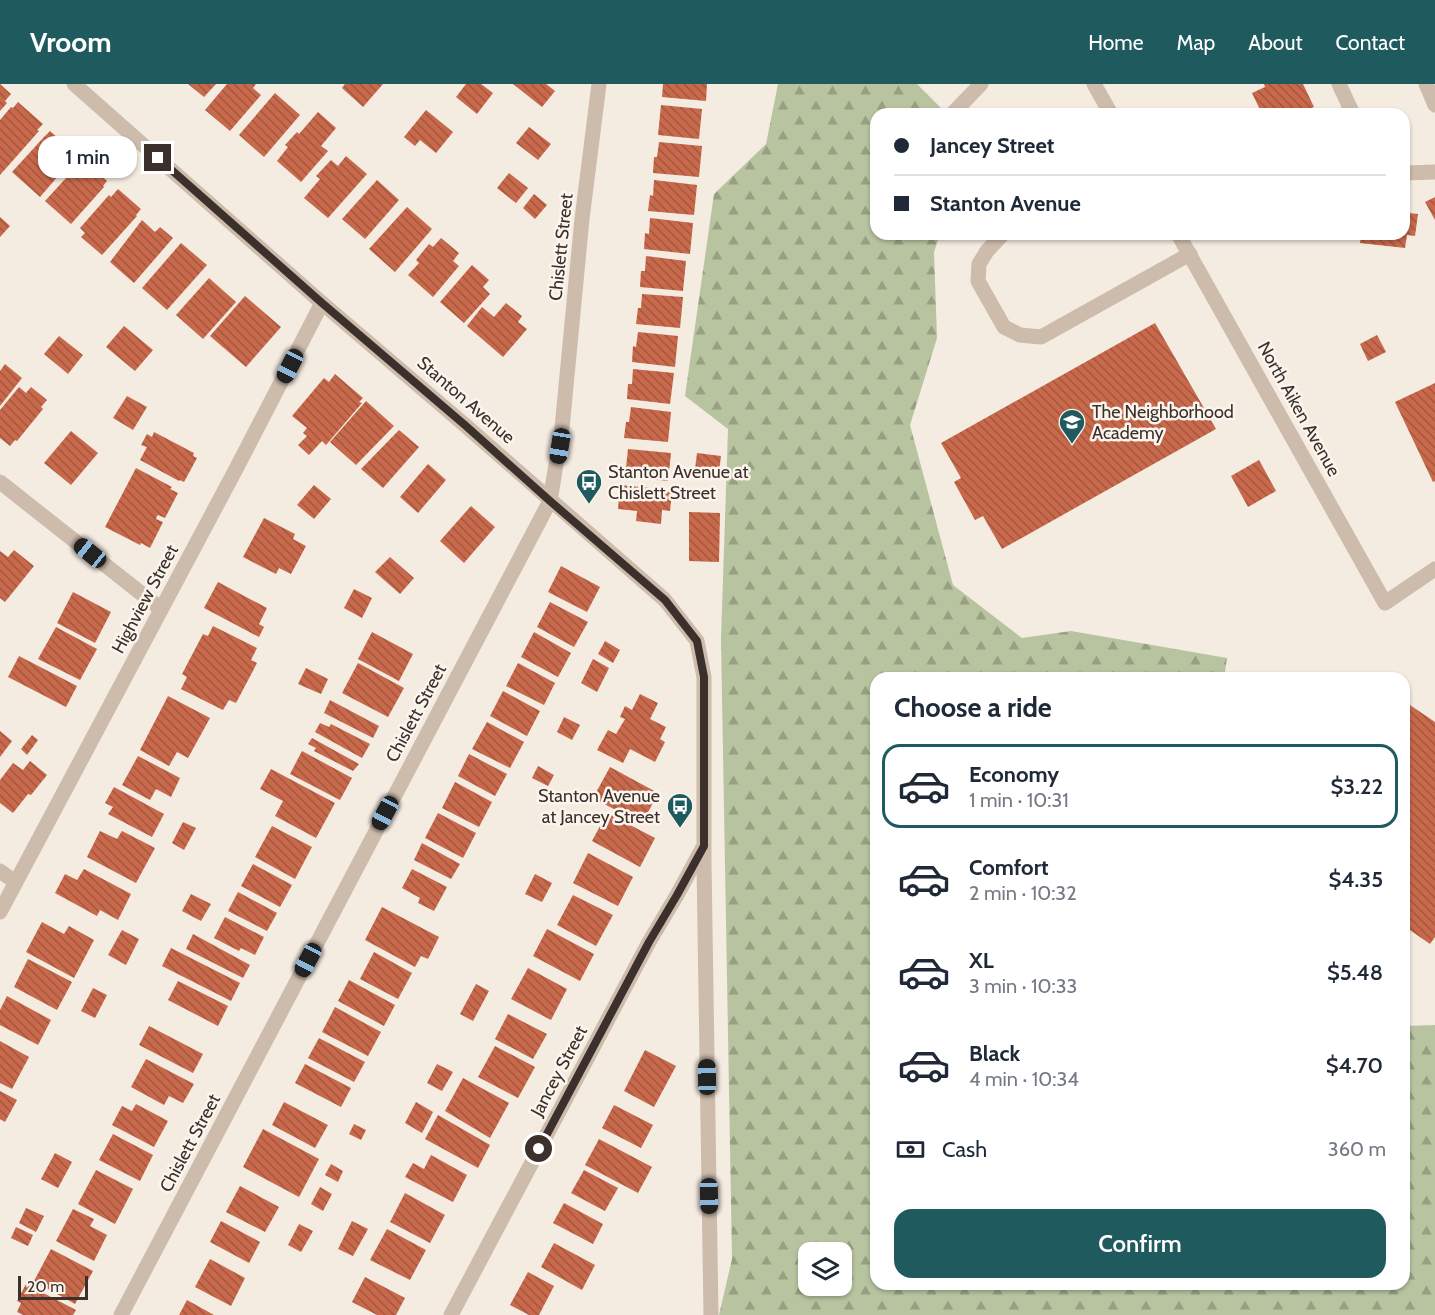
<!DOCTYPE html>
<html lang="en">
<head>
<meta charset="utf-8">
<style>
  body { margin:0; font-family:Cabin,sans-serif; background:#f6f6f7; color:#1f2937; height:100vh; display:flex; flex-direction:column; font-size:22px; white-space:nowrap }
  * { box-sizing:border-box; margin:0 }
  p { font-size:20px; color:#747a83 }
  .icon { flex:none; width:33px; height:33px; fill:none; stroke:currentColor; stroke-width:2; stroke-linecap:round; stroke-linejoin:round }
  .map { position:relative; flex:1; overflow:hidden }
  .drawer { position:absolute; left:870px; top:588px; width:540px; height:618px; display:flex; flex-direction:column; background:#fff; border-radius:18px; box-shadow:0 2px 4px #0004 }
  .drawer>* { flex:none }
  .top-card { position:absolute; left:870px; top:24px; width:540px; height:132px; border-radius:18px; box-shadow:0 2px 4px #0004; display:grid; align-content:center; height:132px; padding:0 24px; background:#fff }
  .tools { position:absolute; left:798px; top:1158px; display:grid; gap:12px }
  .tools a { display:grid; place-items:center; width:54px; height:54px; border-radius:12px; background:#fff; box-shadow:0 2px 4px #0004; font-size:30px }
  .scale { position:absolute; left:18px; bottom:15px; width:70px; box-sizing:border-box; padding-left:6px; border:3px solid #3b302b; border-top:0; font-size:16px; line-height:21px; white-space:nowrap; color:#3b302b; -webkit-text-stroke:4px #fbf5ee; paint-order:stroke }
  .end { position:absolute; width:27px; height:27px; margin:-14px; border:8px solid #3b302b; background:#fff; box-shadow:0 0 0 3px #fff }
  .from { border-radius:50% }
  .bubble { position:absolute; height:42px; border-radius:18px; background:#fff; box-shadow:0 2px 4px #0004; font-size:20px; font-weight:600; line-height:42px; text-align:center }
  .car { position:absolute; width:18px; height:36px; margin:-18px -9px; border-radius:8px; box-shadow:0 0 4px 2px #0007; background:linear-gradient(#222 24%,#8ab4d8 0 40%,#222 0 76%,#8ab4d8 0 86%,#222 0) }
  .top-card b { display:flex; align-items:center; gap:21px; height:57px; font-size:22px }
  .top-card b+b { border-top:2px solid #e0e1e3 }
  .top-card i { width:15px; height:15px; background:#1f2937 }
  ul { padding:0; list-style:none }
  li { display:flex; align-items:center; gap:18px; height:84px; margin:0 12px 9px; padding:0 12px; border:3px solid transparent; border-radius:18px }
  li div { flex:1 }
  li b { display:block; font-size:22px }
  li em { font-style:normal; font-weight:600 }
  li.on { border-color:#1f5a5e }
  li>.icon { width:54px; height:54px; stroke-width:1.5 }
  h2 { padding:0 24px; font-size:27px; line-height:72px }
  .pay { display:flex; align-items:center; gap:15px; height:66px; padding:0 24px; font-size:22px }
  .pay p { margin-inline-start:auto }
  .cta { display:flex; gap:12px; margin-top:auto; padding:12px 24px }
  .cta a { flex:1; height:69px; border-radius:18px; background:#1f5a5e; color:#fff; font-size:24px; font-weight:600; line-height:69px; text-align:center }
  header { display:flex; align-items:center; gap:36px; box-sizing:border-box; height:84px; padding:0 30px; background:#1f5a5e; color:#fff }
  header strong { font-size:28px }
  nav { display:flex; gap:33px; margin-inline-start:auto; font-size:21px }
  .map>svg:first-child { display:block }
</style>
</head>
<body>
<header>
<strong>Vroom</strong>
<nav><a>Home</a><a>Map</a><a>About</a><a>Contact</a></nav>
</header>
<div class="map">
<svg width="1435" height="1231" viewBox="0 0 1435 1231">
  <defs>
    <pattern id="forest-firs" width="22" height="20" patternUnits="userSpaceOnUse" patternTransform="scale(1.5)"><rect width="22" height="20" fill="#b8c4a0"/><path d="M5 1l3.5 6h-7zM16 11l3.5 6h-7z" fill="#97a083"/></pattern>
    <pattern id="building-back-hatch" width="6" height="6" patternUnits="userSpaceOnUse" patternTransform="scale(1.5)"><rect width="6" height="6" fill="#c8694b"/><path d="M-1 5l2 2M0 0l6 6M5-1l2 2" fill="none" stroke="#a4573f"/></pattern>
  </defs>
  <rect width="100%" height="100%" fill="#f4ebe1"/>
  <!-- forest -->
  <path fill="url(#forest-firs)" fill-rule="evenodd" d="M778,0H917L947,30H876V150H940L934,168L937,254L910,341L953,501L1022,554L1071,547L1227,574L1224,594H876V1200H1404V942L1435,941V1231H719L732,1175L721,555L728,345L685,312L714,110L766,60ZM808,1168H842V1202H808Z"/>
  <!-- building -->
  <g fill="url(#building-back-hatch)">
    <path d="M0,0L11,10L5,17L7,19L0,27Z"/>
    <path d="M188,0H216L204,13Z"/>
    <path d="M227,0H256L253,4L261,11L230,47L205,26Z"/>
    <path d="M345,0H383L363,23L342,4Z"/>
    <path d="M466,0H481L493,9L477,30L456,13Z"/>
    <path d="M513,0H546L555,7L542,23Z"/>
    <path d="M663,0H707L706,17L662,13Z"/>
    <path d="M1264,0H1303L1314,23L1302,28L1303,30H1262L1252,9L1265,3Z"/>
    <path d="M275,9L300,31L264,73L239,51Z"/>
    <path d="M18,18L43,40L37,46L39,47L0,91V36L11,23L13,24Z"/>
    <path d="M661,21L702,25L699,55L658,51Z"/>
    <path d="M426,26L453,48L436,69L420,56L415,62L404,53Z"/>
    <path d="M318,28L336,44L321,62L328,67L301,98L277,77L288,63L285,61L297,48L299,50Z"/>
    <path d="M529,43L551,60L538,76L516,59Z"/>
    <path d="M50,47L75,69L70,75L72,76L40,113L12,88L44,53Z"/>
    <path d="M659,58L702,62L699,93L653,89L654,73H657Z"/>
    <path d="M346,72L367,90L328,134L304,114L320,95L316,92L331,76L338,82Z"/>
    <path d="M84,76L107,97L103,102L104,103L71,140L45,117L77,82L78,83Z"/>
    <path d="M509,89L528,104L516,119L497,104Z"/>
    <path d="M377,96L399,116L365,155L342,135Z"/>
    <path d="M654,96L697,101L694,131L648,127L650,111L653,112Z"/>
    <path d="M118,105L141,125L136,131L137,132L102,171L81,153L85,149L80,144L109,111L111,113Z"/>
    <path d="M534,110L547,121L535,135L523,124Z"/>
    <path d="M1435,113V136L1425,118Z"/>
    <path d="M1404,117L1410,118L1409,129L1418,130L1415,152L1407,151L1405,164L1360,159L1361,150H1404Z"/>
    <path d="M407,123L432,145L395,188L369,165Z"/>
    <path d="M0,133L10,142L0,153Z"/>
    <path d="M650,134L693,139L690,170L644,165L645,149L649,150Z"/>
    <path d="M142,136L155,148L160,143L173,154L134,199L110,178Z"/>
    <path d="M441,154L459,169L453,177L459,182L433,213L408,191L419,179L416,176L429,160L433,163Z"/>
    <path d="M181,159L207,181L167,226L142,204Z"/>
    <path d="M646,172L686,177L683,207L640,203L641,187H645Z"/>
    <path d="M472,181L489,196L483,203L490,210L464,239L440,218Z"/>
    <path d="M209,194L236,218L203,255L176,231Z"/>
    <path d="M642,210L683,213L680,244L636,240L638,224H641Z"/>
    <path d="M245,212L281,243L246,283L210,252Z"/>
    <path d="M506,219L522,232L518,238L527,245L503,273L467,242L482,223L494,233Z"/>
    <path d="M1155,239L1216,345L1002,465L983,432L975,436L954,398L961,394L941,359Z"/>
    <path d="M124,242L153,266L135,287L106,263Z"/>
    <path d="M638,248L678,252L675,283L632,278L633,262L636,263Z"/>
    <path d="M1377,251L1386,268L1368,277L1360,260Z"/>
    <path d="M59,252L83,271L68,290L44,270Z"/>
    <path d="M5,280L22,294L0,322V287Z"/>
    <path d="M633,285L674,289L670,320L627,315L628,300H632Z"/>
    <path d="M335,290L363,314L359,318L362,319L326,361L322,357L309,371L298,361L307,352L303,349L307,344L292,332L324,294L329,298Z"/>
    <path d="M1435,299V397L1433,398L1395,318Z"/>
    <path d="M19,303L26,309L31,303L47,316L41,323L43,325L17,357L15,356L10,362L0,354V326Z"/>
    <path d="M127,312L147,323L133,346L113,334Z"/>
    <path d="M366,317L394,342L356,381L330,358Z"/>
    <path d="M631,323L671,328L668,358L624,354L626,338H629Z"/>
    <path d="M399,346L419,363L383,404L361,385Z"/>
    <path d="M71,347L98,369L71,401L44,379Z"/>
    <path d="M154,348L194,369L193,372L197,374L184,398L180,396L179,397L140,376L147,363L141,361L147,350L152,353Z"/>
    <path d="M628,365L671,369L668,397L625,393Z"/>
    <path d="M697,369L721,372L718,396L694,393Z"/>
    <path d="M1259,376L1276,407L1248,423L1231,392Z"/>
    <path d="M428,380L446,396L418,429L400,413Z"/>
    <path d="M136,384L172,403L170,405L178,409L165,434L158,431L157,432L156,435L163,438L150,464L141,459L140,461L105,443Z"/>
    <path d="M314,401L331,415L314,435L297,421Z"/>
    <path d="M620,401L660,405L659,407L672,408L670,427L662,426L661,440L636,437L637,427L618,425Z"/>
    <path d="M471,422L495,443L464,479L440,457Z"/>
    <path d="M689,428L720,429L719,478L689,477Z"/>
    <path d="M264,434L295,450L293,455L306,462L291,490L279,484L276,490L243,473Z"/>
    <path d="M14,466L34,482L5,518L0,514V467L8,473Z"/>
    <path d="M390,473L414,494L400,510L375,488Z"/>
    <path d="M561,482L600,503L587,528L548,508Z"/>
    <path d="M218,498L267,524L259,540L264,543L259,553L204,524Z"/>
    <path d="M354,505L372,514L362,534L344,524Z"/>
    <path d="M73,508L111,528L95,559L57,539Z"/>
    <path d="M550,518L588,538L574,563L537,543Z"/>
    <path d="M213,542L257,564L251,576L257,579L236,619L229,616L223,626L181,605L187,593L182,590L203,550L208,552Z"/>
    <path d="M56,543L97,565L80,596L38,575Z"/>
    <path d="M372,548L413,570L399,597L358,575Z"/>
    <path d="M534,548L571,569L558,593L521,573Z"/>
    <path d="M605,557L620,566L613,579L598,570Z"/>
    <path d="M19,572L77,602L66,623L8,593Z"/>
    <path d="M593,575L609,584L597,608L581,599Z"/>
    <path d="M358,579L404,604L388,633L342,609Z"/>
    <path d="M518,579L555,599L544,621L506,602Z"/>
    <path d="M306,584L328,595L321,610L298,600Z"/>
    <path d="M503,607L540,627L527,652L490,632Z"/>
    <path d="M640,610L658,619L650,635L666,643L660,655L665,658L655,678L630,665L623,679L597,666L608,646L616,650L625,635L620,633L625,622L632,626Z"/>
    <path d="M168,612L210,634L188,674L177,668L169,682L140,666Z"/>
    <path d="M330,616L379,642L373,654L324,629Z"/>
    <path d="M1404,617L1435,638V853L1430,860L1404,842Z"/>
    <path d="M564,633L580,641L572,656L557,648Z"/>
    <path d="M487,638L524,658L510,684L472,665Z"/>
    <path d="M320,639L329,643L331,640L370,660L362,674L315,648Z"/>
    <path d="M0,647L12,657L0,673Z"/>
    <path d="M32,651L38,656L27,671L21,665Z"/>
    <path d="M312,654L359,680L353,687L314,667L316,664L308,660Z"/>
    <path d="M302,667L352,694L340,716L290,690Z"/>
    <path d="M469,670L507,690L495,712L458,692Z"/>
    <path d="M138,672L180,694L171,713L156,705L150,716L122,701Z"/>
    <path d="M30,677L47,691L31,711L28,710L13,729L0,719V696L13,679L23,686Z"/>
    <path d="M538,682L554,691L548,702L532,694Z"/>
    <path d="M610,683L658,709L642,740L593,714Z"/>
    <path d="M271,685L335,719L316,754L275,732L283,717L260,705Z"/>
    <path d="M455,698L492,718L479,743L442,724Z"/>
    <path d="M114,703L164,730L152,753L108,730L113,723L105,719Z"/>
    <path d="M438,729L476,749L463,774L425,754Z"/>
    <path d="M607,729L655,754L640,783L592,757Z"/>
    <path d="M183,738L196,744L184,766L172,759Z"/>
    <path d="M272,742L312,763L295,795L255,773Z"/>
    <path d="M100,747L117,755L122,747L155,764L136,799L87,773Z"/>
    <path d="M422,759L460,780L451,795L414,776Z"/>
    <path d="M588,769L633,793L618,822L573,799Z"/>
    <path d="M253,780L292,801L280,823L241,802Z"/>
    <path d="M84,785L131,810L118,836L100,826L97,832L55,809L65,790L77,796Z"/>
    <path d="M412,785L447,803L434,827L418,819L420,814L402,804Z"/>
    <path d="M535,790L552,799L542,818L525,810Z"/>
    <path d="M238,808L277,829L267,847L228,827Z"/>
    <path d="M191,810L211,820L201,837L182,827Z"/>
    <path d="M573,811L613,831L596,862L557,841Z"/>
    <path d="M382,823L439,853L428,875L421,872L415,883L365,856Z"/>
    <path d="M225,833L264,853L255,871L241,864L239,867L214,854Z"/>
    <path d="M42,838L64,850L69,842L94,856L74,894L26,868Z"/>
    <path d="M547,845L594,870L580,897L533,872Z"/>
    <path d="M122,846L139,855L126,881L108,871Z"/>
    <path d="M193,850L250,881L243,894L186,865Z"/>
    <path d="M171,864L240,899L231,917L162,882Z"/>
    <path d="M374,868L412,889L398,915L360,895Z"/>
    <path d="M28,875L72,898L57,926L14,903Z"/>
    <path d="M528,884L567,905L551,936L511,915Z"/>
    <path d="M349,896L395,921L384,942L338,917Z"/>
    <path d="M178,897L228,922L218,942L168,916Z"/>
    <path d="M476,900L489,907L473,937L460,930Z"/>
    <path d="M93,904L107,911L95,934L81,927Z"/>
    <path d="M7,912L51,936L38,961L0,941V926Z"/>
    <path d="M335,923L381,948L368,972L322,948Z"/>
    <path d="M508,930L547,950L533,975L495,955Z"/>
    <path d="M149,942L203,970L193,989L139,961Z"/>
    <path d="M319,954L365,978L354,998L308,974Z"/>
    <path d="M0,957L29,973L12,1005L0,999Z"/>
    <path d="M495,962L535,983L518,1014L478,993Z"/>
    <path d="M645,966L676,982L654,1023L624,1007Z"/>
    <path d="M146,975L194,1000L183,1019L169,1012L164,1021L131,1003Z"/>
    <path d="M305,980L351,1004L341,1023L295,999Z"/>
    <path d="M437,980L453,988L442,1007L427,999Z"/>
    <path d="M463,994L509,1019L490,1054L445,1027Z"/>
    <path d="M0,1007L17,1016L5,1038L0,1035Z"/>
    <path d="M284,1018L328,1041L315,1064L272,1041Z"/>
    <path d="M416,1018L433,1028L422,1049L405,1039Z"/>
    <path d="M136,1020L168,1037L154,1063L112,1041L122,1022L132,1027Z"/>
    <path d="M614,1021L653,1041L641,1064L602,1044Z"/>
    <path d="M438,1031L490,1061L478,1084L425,1055Z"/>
    <path d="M354,1040L366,1046L361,1056L349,1050Z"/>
    <path d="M263,1045L319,1075L299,1113L243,1083Z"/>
    <path d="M113,1050L153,1071L140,1097L99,1076Z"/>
    <path d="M599,1055L652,1083L638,1109L585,1081Z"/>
    <path d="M55,1069L72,1078L58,1104L41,1095Z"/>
    <path d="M431,1071L467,1091L453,1118L405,1093L413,1079L424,1085Z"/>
    <path d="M331,1080L343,1087L338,1098L325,1091Z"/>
    <path d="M96,1086L133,1105L115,1140L78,1120Z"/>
    <path d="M584,1086L618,1104L605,1127L571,1109Z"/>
    <path d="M240,1102L279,1123L265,1148L226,1128Z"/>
    <path d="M320,1103L332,1110L323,1127L311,1120Z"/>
    <path d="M405,1109L445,1131L430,1159L390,1138Z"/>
    <path d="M564,1119L603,1140L593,1160L553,1139Z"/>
    <path d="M26,1124L44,1132L36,1148L19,1139Z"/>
    <path d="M73,1125L94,1135L90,1142L107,1151L94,1177L56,1157Z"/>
    <path d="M221,1137L260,1158L249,1179L210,1158Z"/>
    <path d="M352,1137L368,1145L353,1172L338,1165Z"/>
    <path d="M299,1140L313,1147L301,1168L288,1161Z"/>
    <path d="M16,1143L33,1151L28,1162L11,1154Z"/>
    <path d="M387,1145L426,1166L410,1196L370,1176Z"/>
    <path d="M554,1159L595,1181L582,1206L541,1183Z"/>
    <path d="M51,1165L93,1187L75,1220L34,1197Z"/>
    <path d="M210,1175L245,1194L231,1222L195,1203Z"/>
    <path d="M528,1188L554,1202L539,1231H529L510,1221Z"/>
    <path d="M365,1193L405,1214L396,1231H377L352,1218Z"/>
    <path d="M26,1200L76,1226L73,1231H23L17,1228L21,1219L17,1217Z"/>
    <path d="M187,1216L214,1231H179Z"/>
  </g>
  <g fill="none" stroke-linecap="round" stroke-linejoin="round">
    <!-- minor -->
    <g stroke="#cdbbac" stroke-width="15">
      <path d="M74,0L322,219L466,342L665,516L697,557L704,593V779L711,1231"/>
      <path d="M1094,0L1111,30"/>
      <path d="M1339,0L1353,30"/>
      <path d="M1426,0L1435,21"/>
      <path d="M953,29L981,0"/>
      <path d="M1404,89L1435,88"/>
      <path d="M1003,150L987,167L979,180L978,197L1004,243L1020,251L1041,253L1190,170"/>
      <path d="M1178,150L1385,519L1435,485"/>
      <path d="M0,398L161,525"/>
      <path d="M0,787L15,798"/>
      <path d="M0,828L236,385L322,219"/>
      <path d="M121,1231L550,417L562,344L582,135L599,0"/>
      <path d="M451,1231L649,858L677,811L702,765"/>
    </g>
  </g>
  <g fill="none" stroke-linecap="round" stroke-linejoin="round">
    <!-- route -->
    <path stroke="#3b302b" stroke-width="8" d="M158,74L322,219L466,342L550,417L665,516L697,557L704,593V762L677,811L649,858L539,1065"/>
  </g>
  <!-- icons -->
  <defs>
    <g id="school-pin" transform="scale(1.35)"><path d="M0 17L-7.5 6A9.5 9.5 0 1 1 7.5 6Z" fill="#1f5a5e" stroke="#fbf5ee"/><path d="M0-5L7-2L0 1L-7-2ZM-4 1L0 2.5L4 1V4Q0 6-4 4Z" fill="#fff"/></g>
    <g id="bus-pin" transform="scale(1.35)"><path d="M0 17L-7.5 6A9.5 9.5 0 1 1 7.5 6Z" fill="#1f5a5e" stroke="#fbf5ee"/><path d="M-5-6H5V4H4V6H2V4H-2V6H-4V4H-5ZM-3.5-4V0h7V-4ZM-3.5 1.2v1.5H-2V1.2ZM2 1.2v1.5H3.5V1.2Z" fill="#fff"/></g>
  </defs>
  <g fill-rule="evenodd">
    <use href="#school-pin" x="1072" y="338"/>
    <use href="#bus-pin" x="589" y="398"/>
    <use href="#bus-pin" x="680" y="722"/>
  </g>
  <g text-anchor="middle" stroke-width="5" stroke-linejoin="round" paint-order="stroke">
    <!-- street labels -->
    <g font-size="18" fill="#3b302b" stroke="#fbf5ee">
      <text transform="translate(561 163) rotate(-84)" y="6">Chislett Street</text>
      <text transform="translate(466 316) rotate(41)" y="6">Stanton Avenue</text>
      <text transform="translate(1299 325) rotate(61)" y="6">North Aiken Avenue</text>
      <text transform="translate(145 515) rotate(-62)" y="6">Highview Street</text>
      <text transform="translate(416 629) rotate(-62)" y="6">Chislett Street</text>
      <text transform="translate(559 987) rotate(-62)" y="6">Jancey Street</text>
      <text transform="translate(190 1059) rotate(-62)" y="6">Chislett Street</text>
    </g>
    <!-- poi labels -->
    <g font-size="18" fill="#3b302b" stroke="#fbf5ee" text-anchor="start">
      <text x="1092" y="334">The Neighborhood<tspan x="1092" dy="21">Academy</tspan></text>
      <text x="608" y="394">Stanton Avenue at<tspan x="608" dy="21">Chislett Street</tspan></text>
      <text x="660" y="718" text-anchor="end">Stanton Avenue<tspan x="660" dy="21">at Jancey Street</tspan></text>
    </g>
  </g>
</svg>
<div class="tools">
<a><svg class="icon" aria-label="layers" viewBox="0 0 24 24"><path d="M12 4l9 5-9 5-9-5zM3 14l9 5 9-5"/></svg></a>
</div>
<div class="scale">20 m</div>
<i class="end from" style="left:539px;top:1065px"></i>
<i class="end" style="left:158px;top:74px"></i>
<div class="bubble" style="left:38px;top:52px;width:99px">1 min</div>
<i class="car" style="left:290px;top:282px;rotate:207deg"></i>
<i class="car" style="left:560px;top:362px;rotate:189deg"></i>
<i class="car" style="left:90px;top:469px;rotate:309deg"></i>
<i class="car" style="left:385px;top:729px;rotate:208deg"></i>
<i class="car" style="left:308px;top:876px;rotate:208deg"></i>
<i class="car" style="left:707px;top:993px;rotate:359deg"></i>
<i class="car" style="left:709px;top:1112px;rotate:179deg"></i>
<div class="top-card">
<b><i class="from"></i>Jancey Street</b>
<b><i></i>Stanton Avenue</b>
</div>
<section class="drawer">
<h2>Choose a ride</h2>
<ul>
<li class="on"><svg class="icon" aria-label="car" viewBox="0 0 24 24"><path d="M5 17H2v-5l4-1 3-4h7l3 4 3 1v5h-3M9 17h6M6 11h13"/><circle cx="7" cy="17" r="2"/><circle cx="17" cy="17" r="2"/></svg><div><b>Economy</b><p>1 min · 10:31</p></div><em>$3.22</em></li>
<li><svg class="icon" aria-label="car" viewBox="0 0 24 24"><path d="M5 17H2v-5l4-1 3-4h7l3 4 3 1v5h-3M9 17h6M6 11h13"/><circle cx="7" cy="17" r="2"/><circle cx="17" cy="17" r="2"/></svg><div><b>Comfort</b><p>2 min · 10:32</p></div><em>$4.35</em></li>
<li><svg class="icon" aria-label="car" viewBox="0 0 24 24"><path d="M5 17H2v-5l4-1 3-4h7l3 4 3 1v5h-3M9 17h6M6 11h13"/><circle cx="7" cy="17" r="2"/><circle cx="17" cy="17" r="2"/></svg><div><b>XL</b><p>3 min · 10:33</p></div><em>$5.48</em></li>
<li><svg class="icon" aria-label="car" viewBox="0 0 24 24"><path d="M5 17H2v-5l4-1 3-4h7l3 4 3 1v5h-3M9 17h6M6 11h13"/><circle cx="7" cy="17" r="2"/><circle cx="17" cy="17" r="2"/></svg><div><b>Black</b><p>4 min · 10:34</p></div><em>$4.70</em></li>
</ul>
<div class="pay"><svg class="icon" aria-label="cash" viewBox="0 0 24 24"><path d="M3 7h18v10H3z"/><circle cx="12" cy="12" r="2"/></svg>Cash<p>360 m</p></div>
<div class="cta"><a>Confirm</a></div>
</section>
</div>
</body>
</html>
